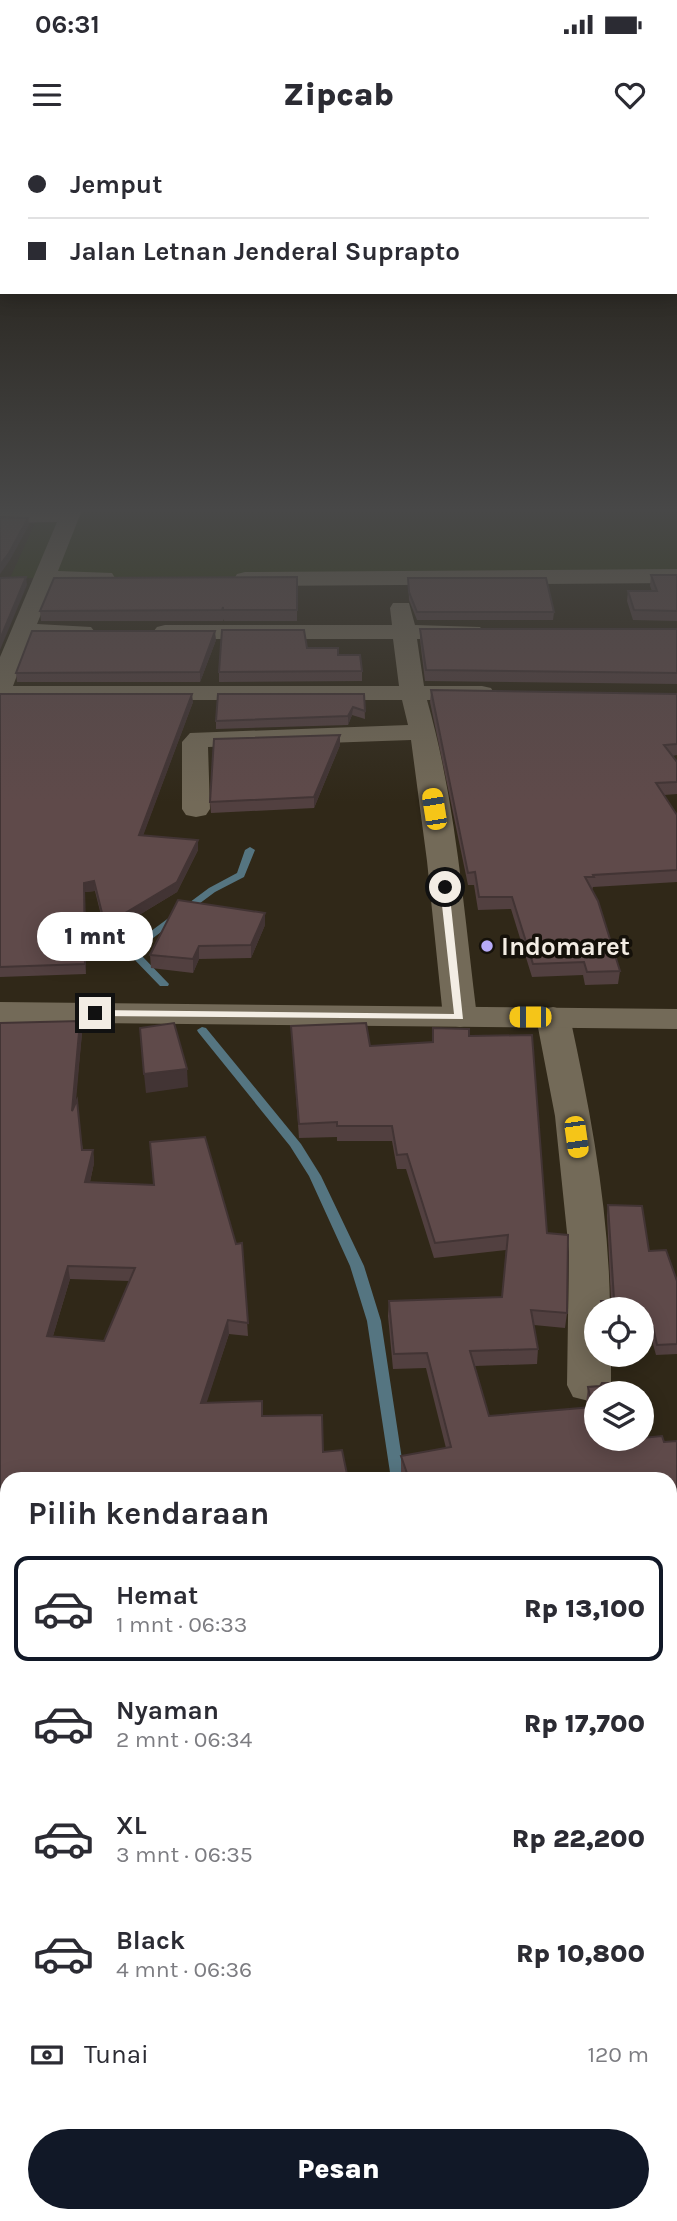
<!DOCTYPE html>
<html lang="id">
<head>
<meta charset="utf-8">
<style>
  body { margin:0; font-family:Karla,sans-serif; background:#f2f2f3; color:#2b2b33; height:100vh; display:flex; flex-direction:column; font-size:26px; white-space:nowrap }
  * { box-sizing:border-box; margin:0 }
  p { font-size:23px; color:#7c7c81 }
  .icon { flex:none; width:38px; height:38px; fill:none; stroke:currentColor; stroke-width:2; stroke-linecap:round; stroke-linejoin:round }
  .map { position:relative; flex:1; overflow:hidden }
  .drawer { position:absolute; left:0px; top:1332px; width:677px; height:751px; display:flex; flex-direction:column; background:#fff; border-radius:21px 21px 0 0; box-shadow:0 4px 18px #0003 }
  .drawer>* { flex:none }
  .top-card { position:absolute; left:0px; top:0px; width:677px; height:154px; box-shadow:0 4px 18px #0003; display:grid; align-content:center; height:154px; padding:0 28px; background:#fff }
  .tools { position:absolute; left:584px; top:1157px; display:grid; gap:14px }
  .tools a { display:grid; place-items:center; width:70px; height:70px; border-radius:50%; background:#fff; box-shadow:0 4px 18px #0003; font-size:35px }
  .end { position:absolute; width:32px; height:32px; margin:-16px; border:9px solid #f3ede4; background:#111; box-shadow:0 0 0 4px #111 }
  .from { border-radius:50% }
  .bubble { position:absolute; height:49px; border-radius:24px; background:#fff; box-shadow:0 4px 18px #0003; font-size:23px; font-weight:800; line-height:49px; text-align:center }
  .car { position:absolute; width:21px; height:42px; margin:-21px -10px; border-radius:9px; box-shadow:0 0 5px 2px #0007; background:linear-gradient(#f5c518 24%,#345 0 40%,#f5c518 0 76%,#345 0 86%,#f5c518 0) }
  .top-card b { display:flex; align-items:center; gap:24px; height:66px; font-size:26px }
  .top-card b+b { border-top:2px solid #e1e1e2 }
  .top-card i { width:18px; height:18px; background:#2b2b33 }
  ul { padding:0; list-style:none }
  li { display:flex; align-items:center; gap:21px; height:105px; margin:0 14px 10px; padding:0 14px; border:4px solid transparent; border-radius:14px }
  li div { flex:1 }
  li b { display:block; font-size:26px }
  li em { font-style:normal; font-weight:800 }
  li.active { border-color:#111827 }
  li>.icon { width:63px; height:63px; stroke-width:1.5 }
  h2 { padding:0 28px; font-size:32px; line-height:84px }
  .pay { display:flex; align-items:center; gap:18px; height:77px; padding:0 28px; font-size:26px }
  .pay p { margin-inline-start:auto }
  .cta { display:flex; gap:14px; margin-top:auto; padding:14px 28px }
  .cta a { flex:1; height:80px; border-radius:42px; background:#111827; color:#fff; font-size:28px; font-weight:800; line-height:80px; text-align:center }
  .status { display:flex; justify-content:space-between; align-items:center; height:49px; padding:0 35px; background:#fff; direction:ltr }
  .status svg { height:19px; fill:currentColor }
  header { display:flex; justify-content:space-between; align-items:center; height:91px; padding:0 28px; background:#fff; font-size:32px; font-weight:800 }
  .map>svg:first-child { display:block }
</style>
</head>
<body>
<div class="status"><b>06:31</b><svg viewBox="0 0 49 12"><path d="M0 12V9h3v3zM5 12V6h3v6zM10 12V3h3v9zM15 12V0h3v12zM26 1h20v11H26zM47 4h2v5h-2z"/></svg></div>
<header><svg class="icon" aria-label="menu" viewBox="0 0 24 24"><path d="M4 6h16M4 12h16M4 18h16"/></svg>Zipcab<svg class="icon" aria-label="heart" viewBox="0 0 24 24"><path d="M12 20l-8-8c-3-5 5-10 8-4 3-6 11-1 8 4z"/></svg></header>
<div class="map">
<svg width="677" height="2081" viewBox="0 0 677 2081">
  <rect width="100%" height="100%" fill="#302818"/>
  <!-- green -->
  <path fill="#2e380f" d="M41,370H677V441L10,438Z"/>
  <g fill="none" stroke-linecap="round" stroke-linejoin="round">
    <!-- stream -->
    <g fill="#557581" fill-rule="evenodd">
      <path d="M250,707L255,710L244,737L215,752L145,804L142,816L169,844L168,846H160L132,817L135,803L209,748L237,733L245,710Z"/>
      <path d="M202,887L206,888L301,1004L321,1036L364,1126L381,1181L405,1339H391L367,1181L350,1126L309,1036L290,1006L198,892L197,890Z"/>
    </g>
    <!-- minor -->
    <g fill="#736a58" fill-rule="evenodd">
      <path d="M82,370L58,431L112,433L115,438L112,443L104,445H53L37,484L91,487L95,492L91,497L83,499L31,498L13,546H399L393,499H165L157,497L153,492L157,487L165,485H392L390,468L393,463H409L415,485L480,487L484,492L480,497L472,499H417L424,546H482L491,548L494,553L491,558L482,560H427C456,661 464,773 477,877L472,884L460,887L448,884L443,877L427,721L411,600L208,607L210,669L206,675L196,677L186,675L182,669V602L190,593L408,585L402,560H0V517L57,382L0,383V371Z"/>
      <path d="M677,429V443L245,446L237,444L234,439L237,434L245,432Z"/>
      <path d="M553,867L565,870L570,877C591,974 609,1070 610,1169H597V1214H611V1245L607,1253H597V1259L589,1261L573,1257L567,1245L569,1112L555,976L536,877L541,870Z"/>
      <rect x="0" y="1647" width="7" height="52"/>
      <path d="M670,1818L677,1819V1879L670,1878Z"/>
    </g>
    <!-- secondary -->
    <path fill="#736a58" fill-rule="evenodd" d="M0,862L677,869V889L0,882Z"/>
  </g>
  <!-- wall -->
  <g fill="#524040" fill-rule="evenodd">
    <path d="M651,435H677V481L633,480L627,461L628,451H652L650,446Z"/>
    <path d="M297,437V481H224L223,479V481H41L40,471Z"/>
    <path d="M408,438L554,472L553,480H417L409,460Z"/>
    <path d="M420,489H677V544L425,541L420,500Z"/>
    <path d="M216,500L200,542H17L16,533Z"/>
    <path d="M307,508L338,515L362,531V541L219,542V532Z"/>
    <path d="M431,550L677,554V615L672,616L677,622V654L664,655L677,675V742L593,747L592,750L620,831L618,844L585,845L583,835L532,837L511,769L478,770L474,745H468L430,562Z"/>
    <path d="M0,554L193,562L143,695L198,700V710L177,752L106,795L95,751L85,752L86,834L0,837Z"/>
    <path d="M364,554L365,579L352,575L348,585L216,589V581Z"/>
    <path d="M340,605L314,668L211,673L210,662Z"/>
    <path d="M265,785L251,818L199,819L193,833L151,828L150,815Z"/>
    <path d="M80,881L82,893L75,964L83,1010H93L94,1023L90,1042L236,1104L242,1103L248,1196L229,1194L206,1263L7,1339V1645H0V883ZM70,1139L129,1141L104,1201L53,1196Z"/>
    <path d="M291,886L370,906L432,902L433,888L469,896L547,1093L567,1173L565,1188L534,1185L538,1209L537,1224L475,1226L489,1276L587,1268L586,1263L588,1247L642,1298L664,1302L677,1301V1564L670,1565V1339H403L401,1332V1316L446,1308L426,1228L393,1229L388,1176L389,1161L502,1157L506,1110L434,1118L406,1029H397L392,1001H337V997L299,998Z"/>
    <path d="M608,1065L677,1141V1214L656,1215L651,1197L642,1196V1169L611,1161L607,1075Z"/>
    <path d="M670,1590L677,1621V1755L670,1756Z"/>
    <path d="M0,1686L7,2076H493L494,2081H0Z"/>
    <path d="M622,2076H670L677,2081H623Z"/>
  </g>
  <!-- shaded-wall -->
  <g fill="#423434">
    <path d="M28,378L29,385L10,420L0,434V425Z"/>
    <path d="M26,437L27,445L0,510V499Z"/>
    <path d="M215,491L216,500L200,542V532Z"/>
    <path d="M192,554L193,562L140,704L139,695Z"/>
    <path d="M353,567L352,575L348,585V576Z"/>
    <path d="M340,595V605L314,668V657Z"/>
    <path d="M198,700V710L177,752L106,795L105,785Z"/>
    <path d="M94,741L95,751L85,752L86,834L85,824L84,743Z"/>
    <path d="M265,773V785L251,818V805Z"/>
    <path d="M199,806V819L193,833V819Z"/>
    <path d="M80,881L82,893L74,984L72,971Z"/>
    <path d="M187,929L188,947L146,953L144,934Z"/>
    <path d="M93,1010L94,1023L87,1055L85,1042Z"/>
    <path d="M68,1126L70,1139L49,1209L47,1196Z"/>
    <path d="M228,1180L229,1194L202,1277L201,1263Z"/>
  </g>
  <!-- building -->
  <g fill="#5f4a4a" stroke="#423434" stroke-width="2" fill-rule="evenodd">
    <path d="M0,377L28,378L9,413L0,425Z"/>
    <path d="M651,435H677V471L634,470L628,451H657Z"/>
    <path d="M26,437L0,499V438Z"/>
    <path d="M297,437V470H223V467L222,470L40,471L54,438Z"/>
    <path d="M408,438H546L554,472H417L409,452Z"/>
    <path d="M420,489H677V533L426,530Z"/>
    <path d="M222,490H304L307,508H338V515H360L362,531L219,532Z"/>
    <path d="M32,491H215L200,532L16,533Z"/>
    <path d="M431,550L677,554V604L664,605L677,622V642L656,643L677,675V730L593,735L594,737H585L598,761L620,831L587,832L584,822L533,824L512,757H479L475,732L468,733Z"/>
    <path d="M0,554H192L139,695L198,700L177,742L105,785L94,741L84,743L85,824L0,827Z"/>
    <path d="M218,554H364L365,571L353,567L348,576L216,581Z"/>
    <path d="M340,595L314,657L210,662L214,599Z"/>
    <path d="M178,760L265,773L251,805L199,806L193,819L150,815Z"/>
    <path d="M80,881L72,971L77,960L82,1010H93L85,1042L154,1045L150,1002L205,997L236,1104L242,1103L248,1183L228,1180L201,1263L262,1261V1276L322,1275L323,1312L342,1310L348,1339H7V1631L0,1632V883ZM68,1126L135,1128L104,1201L47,1196Z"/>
    <path d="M174,883L187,929L144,934L140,888Z"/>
    <path d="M366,883L370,906L433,902V888L469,889V896L532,895L547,1093L568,1095L567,1173L531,1170L538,1209L470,1211L489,1276L592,1267L588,1247L600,1246L602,1243H629L632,1253H597V1298H642V1296V1298L662,1296L664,1302L677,1301V1549L670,1550V1339H409L401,1316L451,1307L427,1213L394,1214L389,1161L502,1157L508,1095L435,1103L407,1014L397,1015L392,986H337V982L299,984L291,886Z"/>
    <path d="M608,1065L642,1066L649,1111L666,1110L677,1141V1204L657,1205L653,1187L642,1186V1169H602L601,1161H611L614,1159Z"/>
    <path d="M670,1590L677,1621V1741L670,1742Z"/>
    <path d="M0,1686H7V2076H10L0,2077Z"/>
    <path d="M670,2021H677V2081H629V2076H670Z"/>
    <path d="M79,2076H493L494,2081H439V2077L332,2076V2081H154Z"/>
  </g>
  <!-- sky -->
  <linearGradient id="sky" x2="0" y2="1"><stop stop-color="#1a160d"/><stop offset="0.56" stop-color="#484848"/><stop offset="1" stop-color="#484848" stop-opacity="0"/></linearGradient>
  <rect width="677" height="662" fill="url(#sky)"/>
  <!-- route -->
  <path fill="#f3ede4" d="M445,744L449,747L463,879L95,876L90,873L95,870L454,874L440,747Z"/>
  <!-- markers -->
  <circle fill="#b7abf8" stroke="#15110a" stroke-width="2.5" cx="487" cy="806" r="7"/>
  <g text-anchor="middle" stroke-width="7" stroke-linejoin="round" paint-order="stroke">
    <!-- poi labels -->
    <g font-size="26" font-weight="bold" fill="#f3ede4" stroke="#15110a" text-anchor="start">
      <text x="501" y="815">Indomaret</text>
    </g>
  </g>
</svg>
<div class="tools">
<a><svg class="icon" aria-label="locate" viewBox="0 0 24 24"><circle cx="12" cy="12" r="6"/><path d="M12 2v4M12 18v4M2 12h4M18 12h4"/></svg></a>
<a><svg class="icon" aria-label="layers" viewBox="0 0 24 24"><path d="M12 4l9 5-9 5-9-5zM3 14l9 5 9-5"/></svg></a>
</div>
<i class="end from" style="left:445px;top:747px"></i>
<i class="end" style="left:95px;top:873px"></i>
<div class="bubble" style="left:37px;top:772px;width:116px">1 mnt</div>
<i class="car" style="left:434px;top:669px;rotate:351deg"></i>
<i class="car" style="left:530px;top:877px;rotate:270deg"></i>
<i class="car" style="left:576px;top:997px;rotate:172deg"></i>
<div class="top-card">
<b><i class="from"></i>Jemput</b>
<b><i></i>Jalan Letnan Jenderal Suprapto</b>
</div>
<section class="drawer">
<h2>Pilih kendaraan</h2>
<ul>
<li class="active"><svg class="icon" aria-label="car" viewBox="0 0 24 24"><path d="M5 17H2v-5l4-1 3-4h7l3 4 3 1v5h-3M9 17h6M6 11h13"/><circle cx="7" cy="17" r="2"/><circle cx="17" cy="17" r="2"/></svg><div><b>Hemat</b><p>1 mnt · 06:33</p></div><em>Rp 13,100</em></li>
<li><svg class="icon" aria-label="car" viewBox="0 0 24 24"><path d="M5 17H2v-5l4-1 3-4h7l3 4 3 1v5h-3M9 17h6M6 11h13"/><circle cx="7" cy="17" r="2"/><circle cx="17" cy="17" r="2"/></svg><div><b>Nyaman</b><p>2 mnt · 06:34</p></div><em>Rp 17,700</em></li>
<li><svg class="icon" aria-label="car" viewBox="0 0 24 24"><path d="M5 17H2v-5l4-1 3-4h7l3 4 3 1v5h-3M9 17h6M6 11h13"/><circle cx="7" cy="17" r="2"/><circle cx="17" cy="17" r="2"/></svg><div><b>XL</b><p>3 mnt · 06:35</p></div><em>Rp 22,200</em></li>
<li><svg class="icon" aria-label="car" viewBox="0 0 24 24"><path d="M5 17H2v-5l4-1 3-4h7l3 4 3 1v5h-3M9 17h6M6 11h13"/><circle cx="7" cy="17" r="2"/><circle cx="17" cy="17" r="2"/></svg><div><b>Black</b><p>4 mnt · 06:36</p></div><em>Rp 10,800</em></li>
</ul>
<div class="pay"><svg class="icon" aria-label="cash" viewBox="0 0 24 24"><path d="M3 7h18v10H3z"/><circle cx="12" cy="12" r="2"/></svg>Tunai<p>120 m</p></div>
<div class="cta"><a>Pesan</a></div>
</section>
</div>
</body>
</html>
